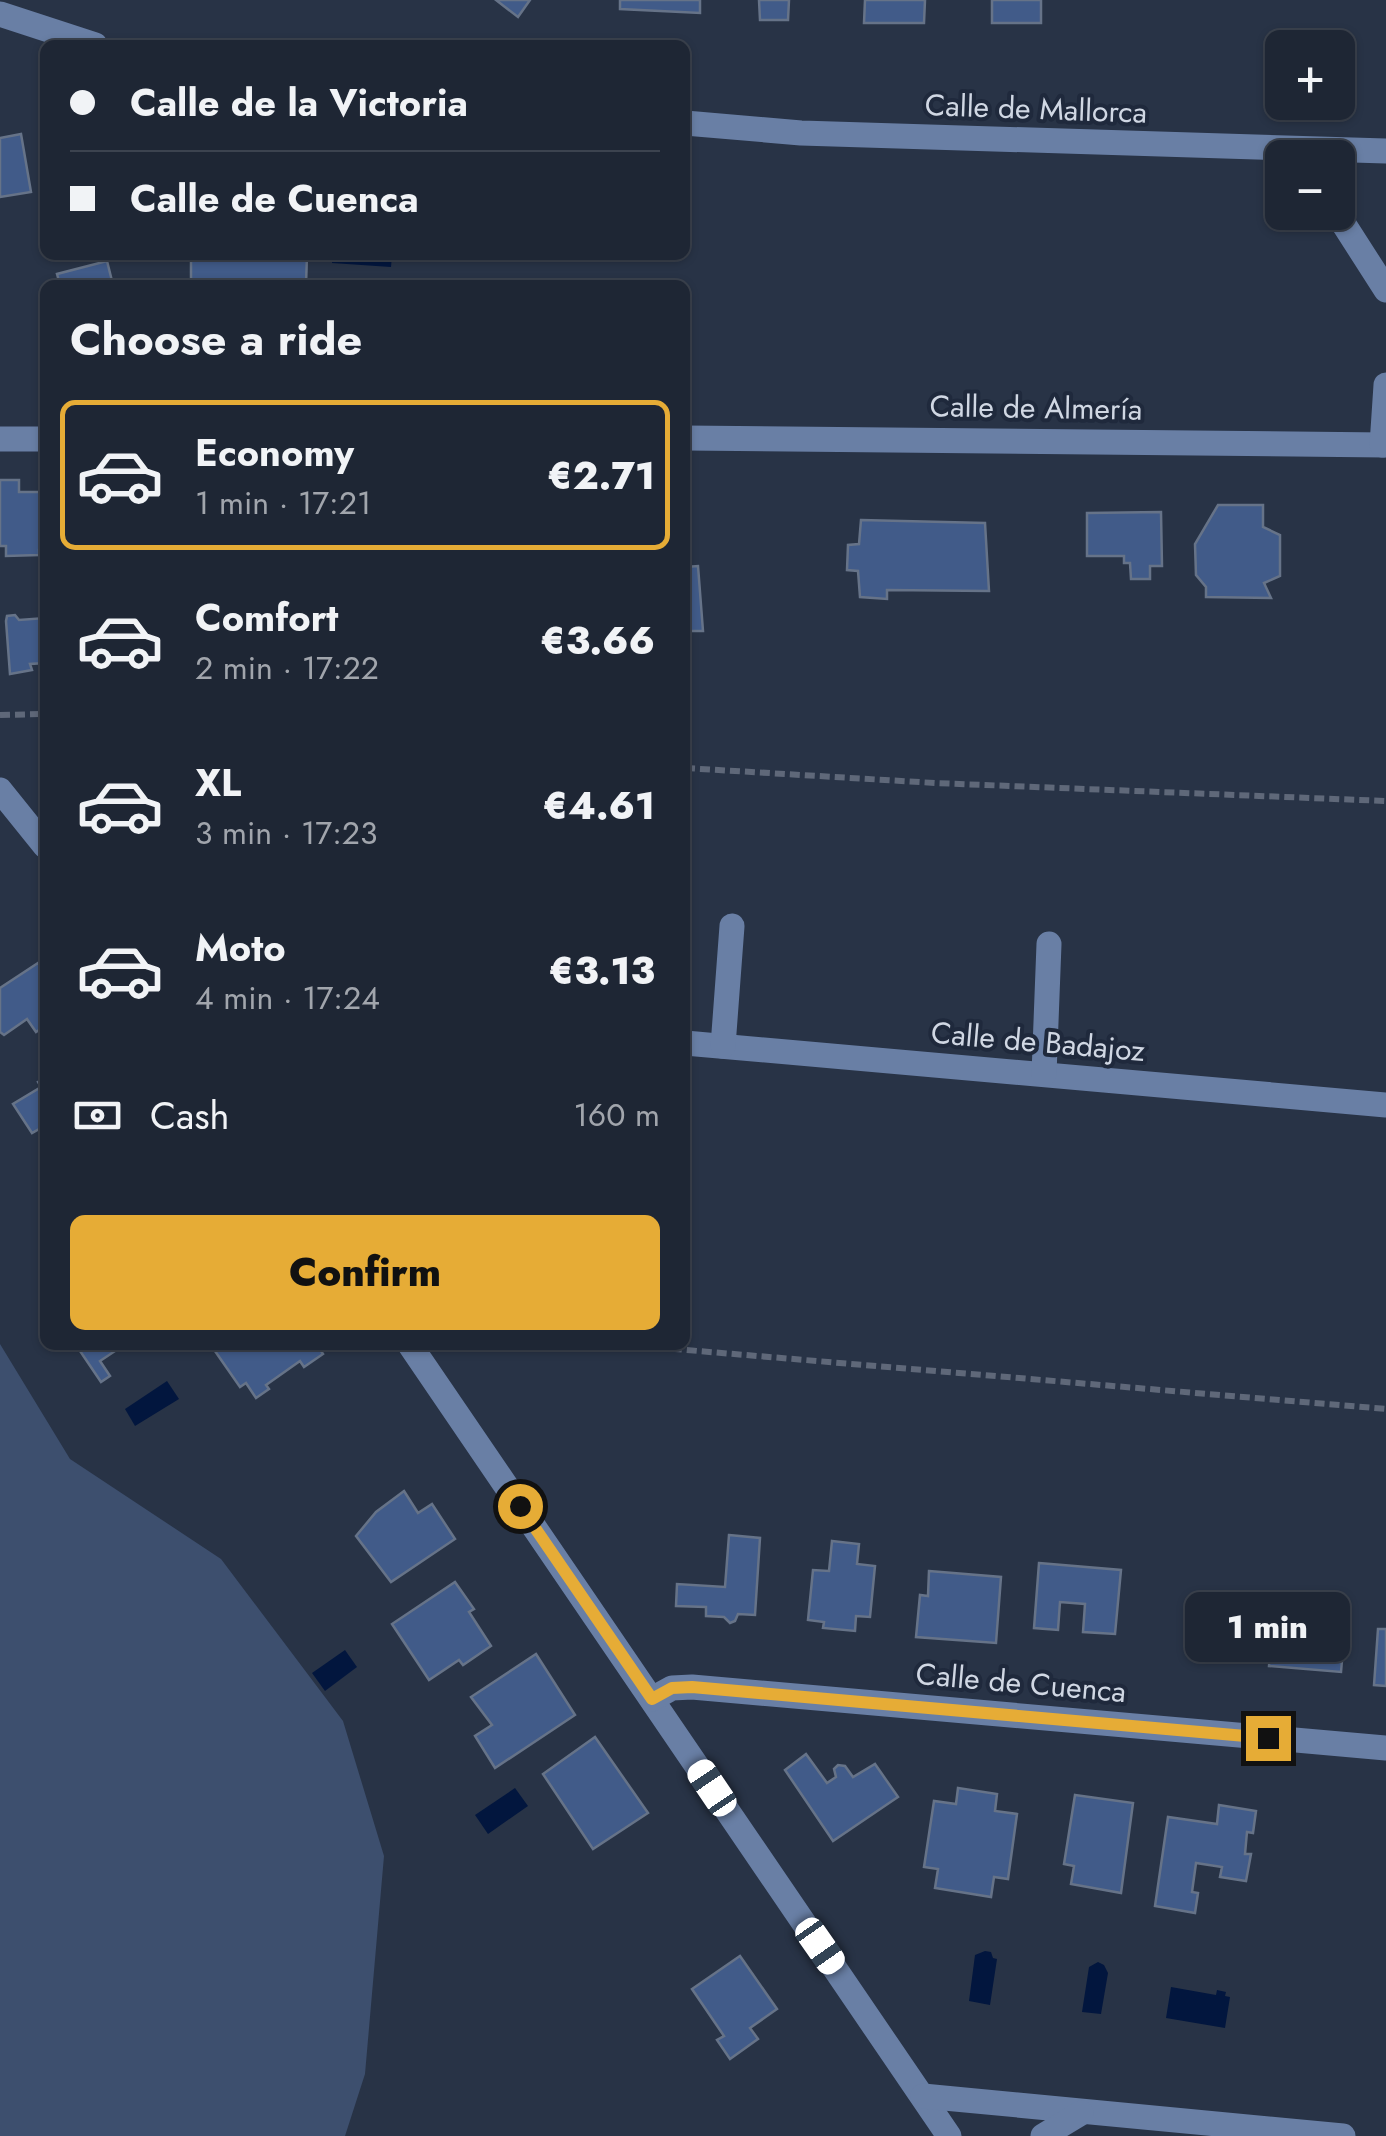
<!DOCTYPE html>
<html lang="en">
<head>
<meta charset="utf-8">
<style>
  body { margin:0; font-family:Jost,sans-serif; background:#2b3240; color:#f1f3f6; height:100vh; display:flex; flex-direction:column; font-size:38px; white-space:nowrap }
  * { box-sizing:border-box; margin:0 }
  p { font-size:32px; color:#a1a5ac }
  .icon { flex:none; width:55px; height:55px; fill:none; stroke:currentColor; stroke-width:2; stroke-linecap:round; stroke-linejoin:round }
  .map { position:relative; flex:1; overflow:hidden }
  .panel { position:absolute; left:40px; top:280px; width:650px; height:1070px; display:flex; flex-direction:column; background:#1e2634; border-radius:15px; box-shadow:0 2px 8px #0004,0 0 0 2px #3c434f }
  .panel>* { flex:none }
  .guide { position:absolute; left:40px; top:40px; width:650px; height:220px; border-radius:15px; box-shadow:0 2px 8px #0004,0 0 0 2px #3c434f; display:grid; align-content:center; height:220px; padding:0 30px; background:#1e2634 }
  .controls { position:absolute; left:1265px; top:30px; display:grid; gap:20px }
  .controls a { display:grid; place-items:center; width:90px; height:90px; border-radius:15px; background:#1e2634; box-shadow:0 2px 8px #0004,0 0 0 2px #3c434f; font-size:50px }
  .end { position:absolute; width:45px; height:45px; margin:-22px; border:12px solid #e6ac36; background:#111; box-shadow:0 0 0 5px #111 }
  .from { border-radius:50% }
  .bubble { position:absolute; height:70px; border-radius:15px; background:#1e2634; box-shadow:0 2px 8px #0004,0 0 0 2px #3c434f; font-size:32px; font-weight:800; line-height:70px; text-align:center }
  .car { position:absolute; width:30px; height:60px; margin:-30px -15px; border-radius:12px; box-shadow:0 0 8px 2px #0007; background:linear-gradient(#fff 24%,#345 0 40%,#fff 0 76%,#345 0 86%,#fff 0) }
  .guide b { display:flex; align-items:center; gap:35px; height:95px; font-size:38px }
  .guide b+b { border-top:2px solid #3c434f }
  .guide i { width:25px; height:25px; background:#f1f3f6 }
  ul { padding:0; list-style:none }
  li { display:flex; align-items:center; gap:30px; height:150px; margin:0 20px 15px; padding:0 10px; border:5px solid transparent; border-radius:15px }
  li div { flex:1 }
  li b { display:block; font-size:38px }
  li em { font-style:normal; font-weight:800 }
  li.selected { border-color:#e6ac36 }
  li>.icon { width:90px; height:90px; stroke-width:1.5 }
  h2 { padding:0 30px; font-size:45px; line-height:120px }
  .pay { display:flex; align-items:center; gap:25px; height:110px; padding:0 30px; font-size:38px }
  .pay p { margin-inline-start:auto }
  .action { display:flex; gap:20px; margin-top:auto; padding:20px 30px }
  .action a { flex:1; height:115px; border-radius:15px; background:#e6ac36; color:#111; font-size:40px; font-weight:800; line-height:115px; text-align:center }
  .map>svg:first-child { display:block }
</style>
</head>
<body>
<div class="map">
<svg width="1386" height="2136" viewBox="0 0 1386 2136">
  <rect width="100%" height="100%" fill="#283346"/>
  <!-- green -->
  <path fill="#3d4f6e" d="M0,1344L70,1459L221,1559L343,1721L384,1856L365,2074L345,2136H0Z"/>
  <!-- water -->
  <g fill="#02163e">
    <path d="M332,255H392L391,267L332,263Z"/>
    <path d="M167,1381L179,1399L135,1426L125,1409Z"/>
    <path d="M345,1650L357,1667L325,1691L312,1673Z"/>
    <path d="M515,1788L528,1806L488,1834L475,1815Z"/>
    <path d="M985,1951L991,1952L993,1958L997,1959L990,2005L969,2001L975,1955Z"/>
    <path d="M1098,1962L1104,1965L1108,1973L1101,2014L1082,2012L1089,1967Z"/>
    <path d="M1171,1987L1216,1995L1217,1990L1226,1992L1225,1996L1230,1997L1225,2028L1166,2018Z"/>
  </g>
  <!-- building -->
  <g fill="#415b89" stroke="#667388" stroke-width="2.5">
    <path d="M496,0H530L518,17Z"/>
    <path d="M620,0H700V13L620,9Z"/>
    <path d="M759,0H789L788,20H760Z"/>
    <path d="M865,0H925L924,23H864Z"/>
    <rect x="992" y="0" width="49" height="23"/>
    <path d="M21,134L31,192L0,197V138Z"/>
    <path d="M191,255H307L306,285H191Z"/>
    <path d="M107,261L113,285H60L57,274Z"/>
    <path d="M0,480H19V492H45V550H39V555L6,556V546H0Z"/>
    <path d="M1218,505H1263V527L1280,535V576L1264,583L1271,598L1206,597V587L1196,575L1195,544Z"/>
    <path d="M1161,512L1162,566H1150V579H1131L1130,563H1124V556H1087V513Z"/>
    <path d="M861,520L985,523L989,591L887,590V599L860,597L858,571L847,570L848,545L859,544Z"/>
    <path d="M698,566L703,631H685V567Z"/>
    <path d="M15,615L19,620L45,618V663L30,664L32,670L10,674L6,621L7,616Z"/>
    <path d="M38,963L45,974V1026L36,1032L27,1019L4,1035L0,1032V988Z"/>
    <path d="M45,1078V1134L41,1128L32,1133L13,1104L41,1087L38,1082Z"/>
    <path d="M76,1345H124L100,1361L110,1376L101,1382Z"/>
    <path d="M224,1345H317L323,1354L304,1367L300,1361L266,1385L269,1389L256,1398L246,1383L240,1387L215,1351Z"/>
    <path d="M404,1491L418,1513L432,1504L455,1539L391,1582L356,1536L376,1512Z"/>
    <path d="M729,1535L760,1538L755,1615L738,1614L735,1621L730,1623L724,1617L706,1616V1607L676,1606L677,1584L725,1587Z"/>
    <path d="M832,1541L859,1544L857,1564L875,1566L870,1617L856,1616L855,1631L823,1628L824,1622L808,1620L813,1570L829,1571Z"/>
    <path d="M1039,1563L1121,1570L1115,1634L1083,1632L1085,1604L1060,1602L1058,1630L1034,1628Z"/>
    <path d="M929,1571L1001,1577L996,1643L916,1637L920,1595L928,1596Z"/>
    <path d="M455,1582L474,1609L469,1612L491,1646L463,1665L459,1660L429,1680L392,1624Z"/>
    <path d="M1274,1610L1320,1614L1318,1624L1345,1626L1341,1672L1269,1666Z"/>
    <path d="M1378,1629H1386V1686L1374,1685Z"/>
    <path d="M536,1654L575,1715L495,1768L475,1736L492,1725L471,1697Z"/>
    <path d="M595,1737L648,1813L593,1849L543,1774Z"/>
    <path d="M806,1754L827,1783L836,1777L834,1769L838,1765L845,1766L853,1777L875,1764L898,1797L833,1841L785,1770Z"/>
    <path d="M958,1788L997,1794L995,1811L1017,1814L1008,1879L994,1877L991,1897L935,1888L938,1869L924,1867L934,1801L956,1804Z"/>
    <path d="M1075,1795L1133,1803L1121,1893L1071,1884L1074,1866L1064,1864Z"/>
    <path d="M1219,1805L1256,1811L1253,1833L1247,1832L1245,1854H1251L1246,1881L1220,1877L1222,1867L1196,1863L1192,1892L1198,1893L1195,1913L1155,1906L1168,1817L1217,1824Z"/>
    <path d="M740,1956L777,2009L750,2028L758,2039L730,2059L717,2040L724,2036L692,1989Z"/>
  </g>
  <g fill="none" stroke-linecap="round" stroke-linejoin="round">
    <!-- path -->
    <g stroke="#5f6879" stroke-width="6" stroke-dasharray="10 5" stroke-linecap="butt">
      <path d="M0,715L45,714"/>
      <path d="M685,768L935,783L1386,801"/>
      <path d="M627,1345L1386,1409"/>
    </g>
    <!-- minor -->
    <g stroke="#697fa5" stroke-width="25">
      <path d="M0,14L95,45"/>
      <path d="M685,123L801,133L1386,151"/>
      <path d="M1336,212L1386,290"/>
      <path d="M685,438L1386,445"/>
      <path d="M0,439H45"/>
      <path d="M1382,445L1386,385"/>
      <path d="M0,790L45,846"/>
      <path d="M685,1043L1386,1105"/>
      <path d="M723,1046L732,926"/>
      <path d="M1044,1074L1049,944"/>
      <path d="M410,1345L949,2136"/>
      <path d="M652,1699L672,1688L692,1687L1386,1748"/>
      <path d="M923,2096L1343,2136"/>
      <path d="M1043,2136L1081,2113"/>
    </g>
  </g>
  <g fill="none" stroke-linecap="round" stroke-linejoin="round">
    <!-- route -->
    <path stroke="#e6ac36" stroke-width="12" d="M520,1506L652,1699L672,1688L692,1687L1268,1738"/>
  </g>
  <g text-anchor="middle" stroke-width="8" stroke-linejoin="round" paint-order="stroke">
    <!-- street labels -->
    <g font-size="30" fill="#d0d7e3" stroke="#1f293c">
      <text transform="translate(1036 109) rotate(2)" y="10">Calle de Mallorca</text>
      <text transform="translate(1036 408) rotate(1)" y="10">Calle de Almería</text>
      <text transform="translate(1038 1042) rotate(5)" y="10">Calle de Badajoz</text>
      <text transform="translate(1021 1683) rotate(5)" y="10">Calle de Cuenca</text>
    </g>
  </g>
</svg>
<div class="controls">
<a>+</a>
<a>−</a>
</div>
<i class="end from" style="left:520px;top:1506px"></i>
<i class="end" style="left:1268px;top:1738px"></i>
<div class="bubble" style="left:1185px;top:1592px;width:165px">1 min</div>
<i class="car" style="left:712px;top:1788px;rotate:326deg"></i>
<i class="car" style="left:820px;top:1946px;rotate:145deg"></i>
<div class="guide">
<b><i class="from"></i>Calle de la Victoria</b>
<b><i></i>Calle de Cuenca</b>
</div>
<section class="panel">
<h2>Choose a ride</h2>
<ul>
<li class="selected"><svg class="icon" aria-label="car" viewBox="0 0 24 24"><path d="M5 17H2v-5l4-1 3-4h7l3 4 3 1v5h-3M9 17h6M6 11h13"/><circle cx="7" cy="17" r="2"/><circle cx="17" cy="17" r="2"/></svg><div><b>Economy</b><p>1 min · 17:21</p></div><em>€2.71</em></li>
<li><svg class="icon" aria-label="car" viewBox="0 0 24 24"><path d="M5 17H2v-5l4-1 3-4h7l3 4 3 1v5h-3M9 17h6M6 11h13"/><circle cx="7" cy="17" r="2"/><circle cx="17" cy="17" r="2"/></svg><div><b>Comfort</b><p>2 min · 17:22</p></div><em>€3.66</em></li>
<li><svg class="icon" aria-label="car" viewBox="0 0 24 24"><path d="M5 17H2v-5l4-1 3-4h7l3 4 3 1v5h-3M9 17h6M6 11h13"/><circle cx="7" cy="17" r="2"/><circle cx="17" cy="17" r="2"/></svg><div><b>XL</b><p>3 min · 17:23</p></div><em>€4.61</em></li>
<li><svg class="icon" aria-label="car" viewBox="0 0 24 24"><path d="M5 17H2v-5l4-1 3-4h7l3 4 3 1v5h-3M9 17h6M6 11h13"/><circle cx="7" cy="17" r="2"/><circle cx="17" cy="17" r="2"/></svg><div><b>Moto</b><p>4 min · 17:24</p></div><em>€3.13</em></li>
</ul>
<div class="pay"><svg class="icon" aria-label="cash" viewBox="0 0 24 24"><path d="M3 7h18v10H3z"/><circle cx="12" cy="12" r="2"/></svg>Cash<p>160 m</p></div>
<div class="action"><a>Confirm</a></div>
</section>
</div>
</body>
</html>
